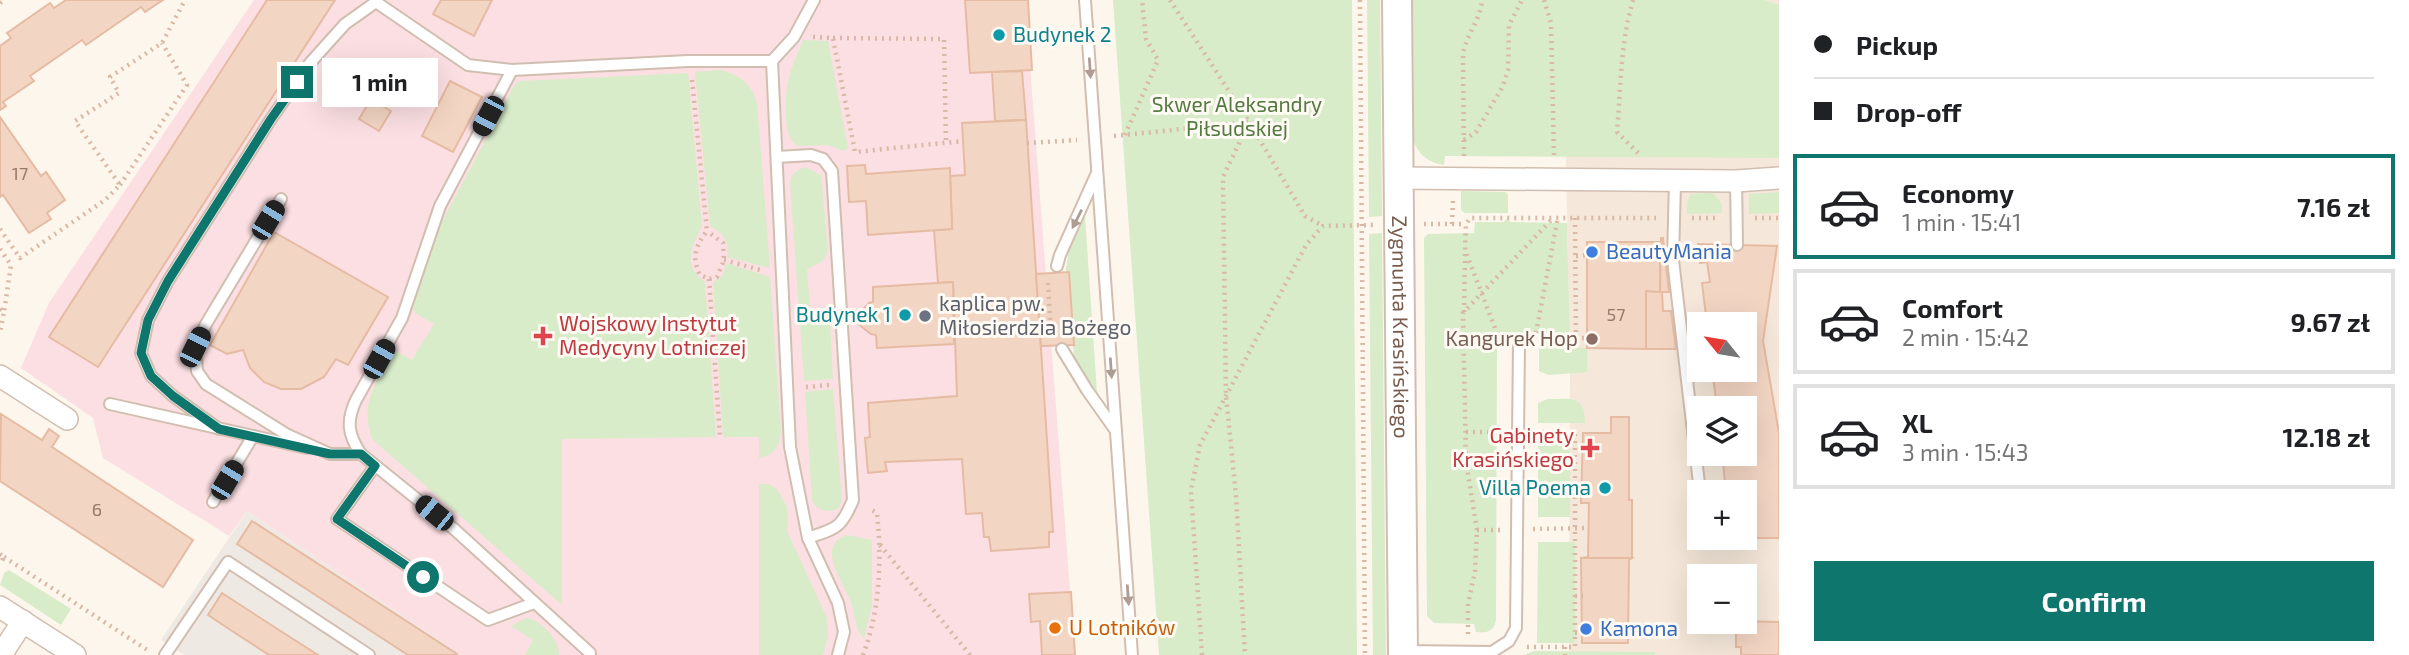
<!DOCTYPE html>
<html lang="en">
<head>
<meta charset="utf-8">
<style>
  body { margin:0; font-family:"Exo 2",sans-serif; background:#f2f2f2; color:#202124; height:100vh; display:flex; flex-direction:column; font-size:26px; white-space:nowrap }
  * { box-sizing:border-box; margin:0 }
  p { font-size:23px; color:#757577 }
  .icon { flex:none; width:38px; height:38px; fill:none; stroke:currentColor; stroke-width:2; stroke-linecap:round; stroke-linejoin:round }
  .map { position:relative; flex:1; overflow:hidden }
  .side { display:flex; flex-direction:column; background:#fff; width:630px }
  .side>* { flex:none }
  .guide { display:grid; align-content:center; height:154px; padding:0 35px; background:#fff }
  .needle { width:46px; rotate:300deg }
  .controls { position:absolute; left:1687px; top:312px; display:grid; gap:14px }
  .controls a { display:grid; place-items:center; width:70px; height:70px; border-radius:0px; background:#fff; box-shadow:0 7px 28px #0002; font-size:35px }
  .end { position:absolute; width:32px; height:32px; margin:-16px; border:9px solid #0f766e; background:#fff; box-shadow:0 0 0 4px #fff }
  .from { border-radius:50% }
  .bubble { position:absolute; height:49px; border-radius:0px; background:#fff; box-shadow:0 7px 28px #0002; font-size:23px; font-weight:700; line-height:49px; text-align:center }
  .car { position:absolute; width:21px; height:42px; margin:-21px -10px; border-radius:9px; box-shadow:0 0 5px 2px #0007; background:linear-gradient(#222 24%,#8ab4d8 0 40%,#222 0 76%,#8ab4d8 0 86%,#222 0) }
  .guide b { display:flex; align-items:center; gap:24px; height:66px; font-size:26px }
  .guide b+b { border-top:2px solid #e0e0e0 }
  .guide i { width:18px; height:18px; background:#202124 }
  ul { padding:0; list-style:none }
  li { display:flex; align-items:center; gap:21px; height:105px; margin:0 14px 10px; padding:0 21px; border:4px solid #e0e0e0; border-radius:0px }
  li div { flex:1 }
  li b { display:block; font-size:26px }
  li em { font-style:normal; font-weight:700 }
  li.active { border-color:#0f766e }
  li>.icon { width:63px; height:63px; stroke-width:1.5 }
  .cta { display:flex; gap:14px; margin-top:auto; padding:14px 35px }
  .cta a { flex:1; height:80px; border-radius:0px; background:#0f766e; color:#fff; font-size:28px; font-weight:700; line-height:80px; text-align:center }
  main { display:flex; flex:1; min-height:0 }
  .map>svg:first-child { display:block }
</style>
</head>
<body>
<main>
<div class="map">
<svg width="1779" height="655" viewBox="0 0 1779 655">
  <rect width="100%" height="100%" fill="#fdf6ec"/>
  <!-- residential -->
  <path fill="#f5e8da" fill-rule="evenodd" d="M1563,0H1779V655H1569L1570,375ZM1699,324H1745V369H1699ZM1699,408H1745V453H1699ZM1699,492H1745V537H1699ZM1699,576H1745V621H1699Z"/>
  <!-- industrial -->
  <path fill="#efe9e4" d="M247,511L461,655H184L161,640Z"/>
  <!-- medical -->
  <path fill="#fbdfe3" d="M254,0H1025L1075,655H461L247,511L229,536L103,458L93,418L21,368L49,303Z"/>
  <!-- green -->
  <g fill="#d8ecc9">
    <path d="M1113,0H1352L1357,655H1159Z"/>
    <path d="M1367,0H1380L1382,216L1369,217Z"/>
    <path d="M1413,0H1764L1779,5V158L1445,156L1444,165C1429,163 1420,156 1414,142Z"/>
    <path d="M803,40L828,41L848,148L843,151L828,145L798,146C787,137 787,130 786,116C785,83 790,71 803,40Z"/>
    <path d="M719,70C739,74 751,83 757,103L770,268L727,257C729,241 724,234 710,226L695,72Z"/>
    <path d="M688,73L702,226C691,247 682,266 705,282L716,437L562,439V605L372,439C359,402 377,382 394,350L412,360L434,324L415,313L413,308L435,235L515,84L520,81Z"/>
    <path d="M805,167L821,175L828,250L823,261L807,269L810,309L830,322L833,379L804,381L790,182C791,174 797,170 805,167Z"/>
    <path d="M1461,191L1506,192L1508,195V213H1465L1461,210Z"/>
    <path d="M1779,192V213L1749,214V194Z"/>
    <path d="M1713,193L1722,204V213L1687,214V202L1691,194Z"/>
    <path d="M1085,216L1097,393L1074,357L1066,269L1069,250Z"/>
    <path d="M1506,219L1511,222L1567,223L1570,348H1587V372L1549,375L1539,371V334L1503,335L1497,343L1496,620C1494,632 1487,633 1476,632L1474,624L1434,623L1427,616L1424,238L1428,234L1474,233L1475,222H1504Z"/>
    <path d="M1382,233L1386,655H1373L1369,234Z"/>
    <path d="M726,263L770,277L781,431C780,446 775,455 759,458V437H723L713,282C722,277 725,273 726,263Z"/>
    <path d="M833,389L842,501L838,509C826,512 819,512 812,501L805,392Z"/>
    <path d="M1548,399C1571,399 1585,394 1585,423H1538V403Z"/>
    <rect x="1538" y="440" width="32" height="77"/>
    <path d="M759,484H769L777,489L787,507L788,533L827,618L828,637L823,655H759Z"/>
    <path d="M847,535L872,540V604L864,639C855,628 855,615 851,602C843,582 815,545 847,535Z"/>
    <path d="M1538,542H1575V643H1537Z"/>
    <path d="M9,570L71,609L61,625L0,585L4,573Z"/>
    <path d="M526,618C541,620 560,640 559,655H525L533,640L511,626Z"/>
    <path d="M1534,651L1655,652V655H1524Z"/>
  </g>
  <!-- building -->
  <g fill="#f3d5c3" stroke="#e6bba3" stroke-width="2">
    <path d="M66,0H163L145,12L141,7L86,45L82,40L30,76L34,81L3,102L6,106L0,110V46L11,38L7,33L50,3L54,8Z"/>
    <path d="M267,0H335L98,367L49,337Z"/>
    <path d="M441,0H492L474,36L433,14Z"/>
    <path d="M965,0H1028L1032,70L970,73Z"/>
    <path d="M1022,71L1026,120L995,121L992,72Z"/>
    <path d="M450,81L482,97L453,152L422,136Z"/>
    <path d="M371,99L391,111L379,131L359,119Z"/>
    <path d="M0,117L41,176L46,172L65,200L47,213L51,219L29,233L3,195L0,197Z"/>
    <path d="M1026,120L1053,532H1049V547L991,551L989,537H984L982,513L966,514L962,459L885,462L887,471L868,473L865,438L870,437L868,403L957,396L953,282L938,283L934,230L952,229L950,176L965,175L962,123Z"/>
    <path d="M865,165L866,174L950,168L952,229L868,235L866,201L849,202L847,166Z"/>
    <path d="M274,232L388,297L348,365L336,359L324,377L301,389H281L264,382L250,368L243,350L227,354L210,345Z"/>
    <path d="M1661,238H1663L1669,292H1662L1663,311H1671L1676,349H1646V291L1660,292Z"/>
    <path d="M1587,242H1660V292L1646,291V349L1587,348Z"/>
    <path d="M1698,244L1777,246L1763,341L1779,433V538H1731L1745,537V492H1726L1722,453H1745V408H1717L1712,369H1745V324H1707L1702,283L1710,282L1707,262L1700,263Z"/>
    <path d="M1069,272L1074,345L1041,346L1036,274Z"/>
    <path d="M953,282L954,344L877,348L876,335L871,334L853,320L869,303L873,302V287Z"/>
    <path d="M1,414L42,440L49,429L59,436L52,447L193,540L163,587L0,481Z"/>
    <path d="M1611,417H1629V500H1632V558H1581L1588,557L1589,503H1581L1583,433H1611Z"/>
    <path d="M252,521L457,654L456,655H408L237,544Z"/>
    <path d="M1581,558H1632L1629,560L1628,643H1582Z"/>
    <path d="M1071,592L1075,655H1042L1040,621L1031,622L1029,594Z"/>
    <path d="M222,593L265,621L318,655H269L229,629L208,615Z"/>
    <path d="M1736,621L1779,622V655H1741V647H1736Z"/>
  </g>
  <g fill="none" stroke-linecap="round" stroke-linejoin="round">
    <!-- service casing -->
    <g stroke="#d1beb0" stroke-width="14">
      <g id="service">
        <path d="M1085,0L1132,655"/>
        <path d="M772,61L794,37L814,0"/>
        <path d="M512,70L440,206L402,318L356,400C346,421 348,435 361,454L454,529L590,653"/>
        <path d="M777,157L811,155L823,159L832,171L853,500C841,529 836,528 808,538"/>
        <path d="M1675,181L1673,260L1700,492"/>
        <path d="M1736,181L1737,245"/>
        <path d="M281,199L206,324L195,347L197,371L206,384L286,434L330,454H361"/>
        <path d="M1057,266L1060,255L1096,175"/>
        <path d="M1062,349L1087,390L1116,431"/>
        <path d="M110,404L307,448"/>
        <path d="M219,429L173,396L151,376L141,353L148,320L168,281L271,119L310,63L345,24L376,2L468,65L512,70L688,61H772L790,447L808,538L838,603L844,632L838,655"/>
        <path d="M375,466L337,519L488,620L534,603"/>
        <path d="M213,502L253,436"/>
        <path d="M1403,651L1492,652L1509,641L1516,628L1519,343"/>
        <path d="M165,655L228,562L369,655"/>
      </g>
    </g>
    <!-- minor casing -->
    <g stroke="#d1beb0" stroke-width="24">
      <g id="minor">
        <path d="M1399,178L1736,181L1779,178"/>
        <path d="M0,376L67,419"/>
        <path d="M0,607L75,655"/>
        <path d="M1,655L23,621"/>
      </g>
    </g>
    <!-- tertiary casing -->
    <g stroke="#d1beb0" stroke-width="32">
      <g id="tertiary">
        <path id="s1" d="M1397,0L1403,655"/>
      </g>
    </g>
    <!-- path -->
    <g stroke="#d9b8a5" stroke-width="4.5" stroke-dasharray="2 5" stroke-linecap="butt">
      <path d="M1170,0L1249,122L1223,177L1226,395L1236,496L1245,655"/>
      <path d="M1360,0L1365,655"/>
      <path d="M1544,0L1551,23L1554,157"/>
      <path d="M1633,0C1620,46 1621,85 1617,132L1641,156"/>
      <path d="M0,3L4,0"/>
      <path d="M813,37L833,38L855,152L963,141"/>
      <path d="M833,38L944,39L946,143"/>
      <path d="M692,80L707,231C696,245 691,257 700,275L709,279L717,277L724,260L723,243L707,231"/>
      <path d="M1125,135L1158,60L1146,39L1142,0"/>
      <path d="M1114,136L1249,122L1305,216L1323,226"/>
      <path d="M1464,140L1476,132L1503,86L1508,70L1509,25L1522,0"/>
      <path d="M1027,143L1077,140"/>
      <path d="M1464,156L1463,54C1466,35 1481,19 1482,0"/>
      <path d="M120,185L187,85L162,43"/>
      <path d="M1575,218L1576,338H1587"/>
      <path d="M1692,218H1719"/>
      <path d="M1755,218H1779"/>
      <path d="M1424,224H1466"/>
      <path d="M1452,224L1453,200"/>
      <path d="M0,229L20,258L105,200L120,185L75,121L119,93L110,77L162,43L185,0"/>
      <path d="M0,249L11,265L4,312"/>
      <path d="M1576,256L1587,255"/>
      <path d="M724,260L764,271"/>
      <path d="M709,279L720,437"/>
      <path d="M1048,283L1051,334"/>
      <path d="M0,309L4,312L0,332"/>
      <path d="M1464,312L1465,254"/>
      <path d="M1536,333L1558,217"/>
      <path d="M1500,341L1465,250L1466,224L1470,218H1656"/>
      <path d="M806,387L829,385"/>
      <path d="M1466,432H1500"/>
      <path d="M1533,529L1589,528"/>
      <path d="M1477,530H1501"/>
      <path d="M880,545L970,655"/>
      <path d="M0,554L4,557L0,564"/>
      <path d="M4,557L149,651"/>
      <path d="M1575,596H1583"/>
      <path d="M1575,633H1583"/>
      <path d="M1468,634V604L1475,571L1477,530L1466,462L1463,313L1554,217"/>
      <path d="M1527,647H1575V432H1535"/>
      <path d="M1565,647V655"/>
      <path d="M863,655C880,611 882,559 877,513L870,509"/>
      <path d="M1202,655L1191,490L1200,445L1306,245L1323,226L1373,225"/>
    </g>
    <!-- service -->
    <use href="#service" stroke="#fff" stroke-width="10"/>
    <!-- minor -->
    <use href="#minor" stroke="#fff" stroke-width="21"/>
    <!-- tertiary -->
    <use href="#tertiary" stroke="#fff" stroke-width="28"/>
  </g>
  <!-- one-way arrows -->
  <defs><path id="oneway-solid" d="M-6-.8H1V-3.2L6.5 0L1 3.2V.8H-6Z" transform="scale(1.75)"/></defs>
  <g fill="#af9d94">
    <use href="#oneway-solid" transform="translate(1090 68) rotate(86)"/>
    <use href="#oneway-solid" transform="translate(1077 219) rotate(117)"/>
    <use href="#oneway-solid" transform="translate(1111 368) rotate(86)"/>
    <use href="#oneway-solid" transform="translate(1128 595) rotate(86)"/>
  </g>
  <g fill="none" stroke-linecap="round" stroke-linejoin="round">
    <!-- route -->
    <path stroke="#0f766e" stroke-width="9" d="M297,82L271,119L168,281L148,320L141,353L151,376L173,396L219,429L330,454H361L375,466L337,519L423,577"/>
  </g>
  <!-- markers -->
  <g fill="#0f9aa8" stroke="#fffaf3" stroke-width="2.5">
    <circle cx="999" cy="35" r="7"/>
    <circle cx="905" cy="315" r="7"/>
    <circle cx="1605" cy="488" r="7"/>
  </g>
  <g fill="#3f7fe0" stroke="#fffaf3" stroke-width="2.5">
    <circle cx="1592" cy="252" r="7"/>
    <circle cx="1586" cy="629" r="7"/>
  </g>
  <circle fill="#6b7280" stroke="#fffaf3" stroke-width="2.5" cx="925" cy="316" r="7"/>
  <g fill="#e0444e" stroke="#fffaf3" stroke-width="2.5">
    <path d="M539.5 325.5h7v7h7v7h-7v7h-7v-7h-7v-7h7z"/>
    <path d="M1586.5 437.5h7v7h7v7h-7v7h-7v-7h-7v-7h7z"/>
  </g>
  <circle fill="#8d6e63" stroke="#fffaf3" stroke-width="2.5" cx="1592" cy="339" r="7"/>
  <circle fill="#e8710a" stroke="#fffaf3" stroke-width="2.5" cx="1055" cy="628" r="7"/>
  <g text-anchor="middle" stroke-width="6" stroke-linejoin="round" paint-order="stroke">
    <!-- number labels -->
    <g font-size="18" fill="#987a6a">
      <text x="20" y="180">17</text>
      <text x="1616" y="321">57</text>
      <text x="97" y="516">6</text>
    </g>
    <!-- culture labels -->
    <g font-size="21" fill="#0d838f" stroke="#fffaf3" text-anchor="end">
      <text x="1013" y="42" text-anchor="start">Budynek 2</text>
      <text x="891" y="322">Budynek 1</text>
      <text x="1591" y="495">Villa Poema</text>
    </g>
    <!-- park labels -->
    <g font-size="21" fill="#537a41" stroke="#fffaf3">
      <text x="1237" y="112">Skwer Aleksandry<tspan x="1237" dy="24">Piłsudskiej</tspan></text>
    </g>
    <!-- shop labels -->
    <g font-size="21" fill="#366cbe" stroke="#fffaf3" text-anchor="start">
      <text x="1606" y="259">BeautyMania</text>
      <text x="1600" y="636">Kamona</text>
    </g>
    <!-- worship labels -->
    <g font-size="21" fill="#5b616d" stroke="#fffaf3" text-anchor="start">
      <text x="939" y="311">kaplica pw.<tspan x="939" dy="24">Miłosierdzia Bożego</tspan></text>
    </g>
    <!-- health labels -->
    <g font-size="21" fill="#be3a42" stroke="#fffaf3" text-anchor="start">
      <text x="559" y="331">Wojskowy Instytut<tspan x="559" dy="24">Medycyny Lotniczej</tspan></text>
      <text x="1574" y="443" text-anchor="end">Gabinety<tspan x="1574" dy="24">Krasińskiego</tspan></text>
    </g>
    <!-- street labels -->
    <g font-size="21" fill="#7a5c4d" stroke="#fffaf3">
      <text dy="7" stroke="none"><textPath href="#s1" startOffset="327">Zygmunta Krasińskiego</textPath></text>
    </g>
    <!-- education labels -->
    <g font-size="21" fill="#785e54" stroke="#fffaf3" text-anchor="end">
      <text x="1578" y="346">Kangurek Hop</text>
    </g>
    <!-- food labels -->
    <g font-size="21" fill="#c56008" stroke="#fffaf3" text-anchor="start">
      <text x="1069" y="635">U Lotników</text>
    </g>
  </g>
</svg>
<div class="controls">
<a><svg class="needle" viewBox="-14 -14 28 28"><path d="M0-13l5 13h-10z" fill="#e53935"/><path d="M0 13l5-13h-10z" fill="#757577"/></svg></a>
<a><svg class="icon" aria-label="layers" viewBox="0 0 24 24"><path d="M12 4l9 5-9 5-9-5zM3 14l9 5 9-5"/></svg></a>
<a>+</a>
<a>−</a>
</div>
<i class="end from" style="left:423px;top:577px"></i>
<i class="end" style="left:297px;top:82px"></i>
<div class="bubble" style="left:322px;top:58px;width:116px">1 min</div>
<i class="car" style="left:488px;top:116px;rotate:208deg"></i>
<i class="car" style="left:268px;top:220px;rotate:31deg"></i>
<i class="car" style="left:195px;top:347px;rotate:26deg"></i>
<i class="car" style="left:379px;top:359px;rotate:29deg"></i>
<i class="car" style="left:227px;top:480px;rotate:31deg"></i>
<i class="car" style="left:434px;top:513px;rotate:309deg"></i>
</div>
<section class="side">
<div class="guide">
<b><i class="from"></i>Pickup</b>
<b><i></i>Drop-off</b>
</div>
<ul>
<li class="active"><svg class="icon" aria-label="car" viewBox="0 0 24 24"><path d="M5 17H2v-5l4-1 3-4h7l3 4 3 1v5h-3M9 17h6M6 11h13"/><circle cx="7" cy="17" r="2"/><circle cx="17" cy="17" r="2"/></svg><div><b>Economy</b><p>1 min · 15:41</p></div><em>7.16 zł</em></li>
<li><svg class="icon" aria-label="car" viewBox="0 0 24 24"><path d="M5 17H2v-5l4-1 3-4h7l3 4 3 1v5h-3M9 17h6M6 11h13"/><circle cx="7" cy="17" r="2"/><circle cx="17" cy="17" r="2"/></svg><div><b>Comfort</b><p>2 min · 15:42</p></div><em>9.67 zł</em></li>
<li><svg class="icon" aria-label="car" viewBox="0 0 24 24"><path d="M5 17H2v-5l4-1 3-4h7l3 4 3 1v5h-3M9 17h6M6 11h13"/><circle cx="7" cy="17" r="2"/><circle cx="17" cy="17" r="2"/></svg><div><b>XL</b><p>3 min · 15:43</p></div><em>12.18 zł</em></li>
</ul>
<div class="cta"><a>Confirm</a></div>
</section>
</main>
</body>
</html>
